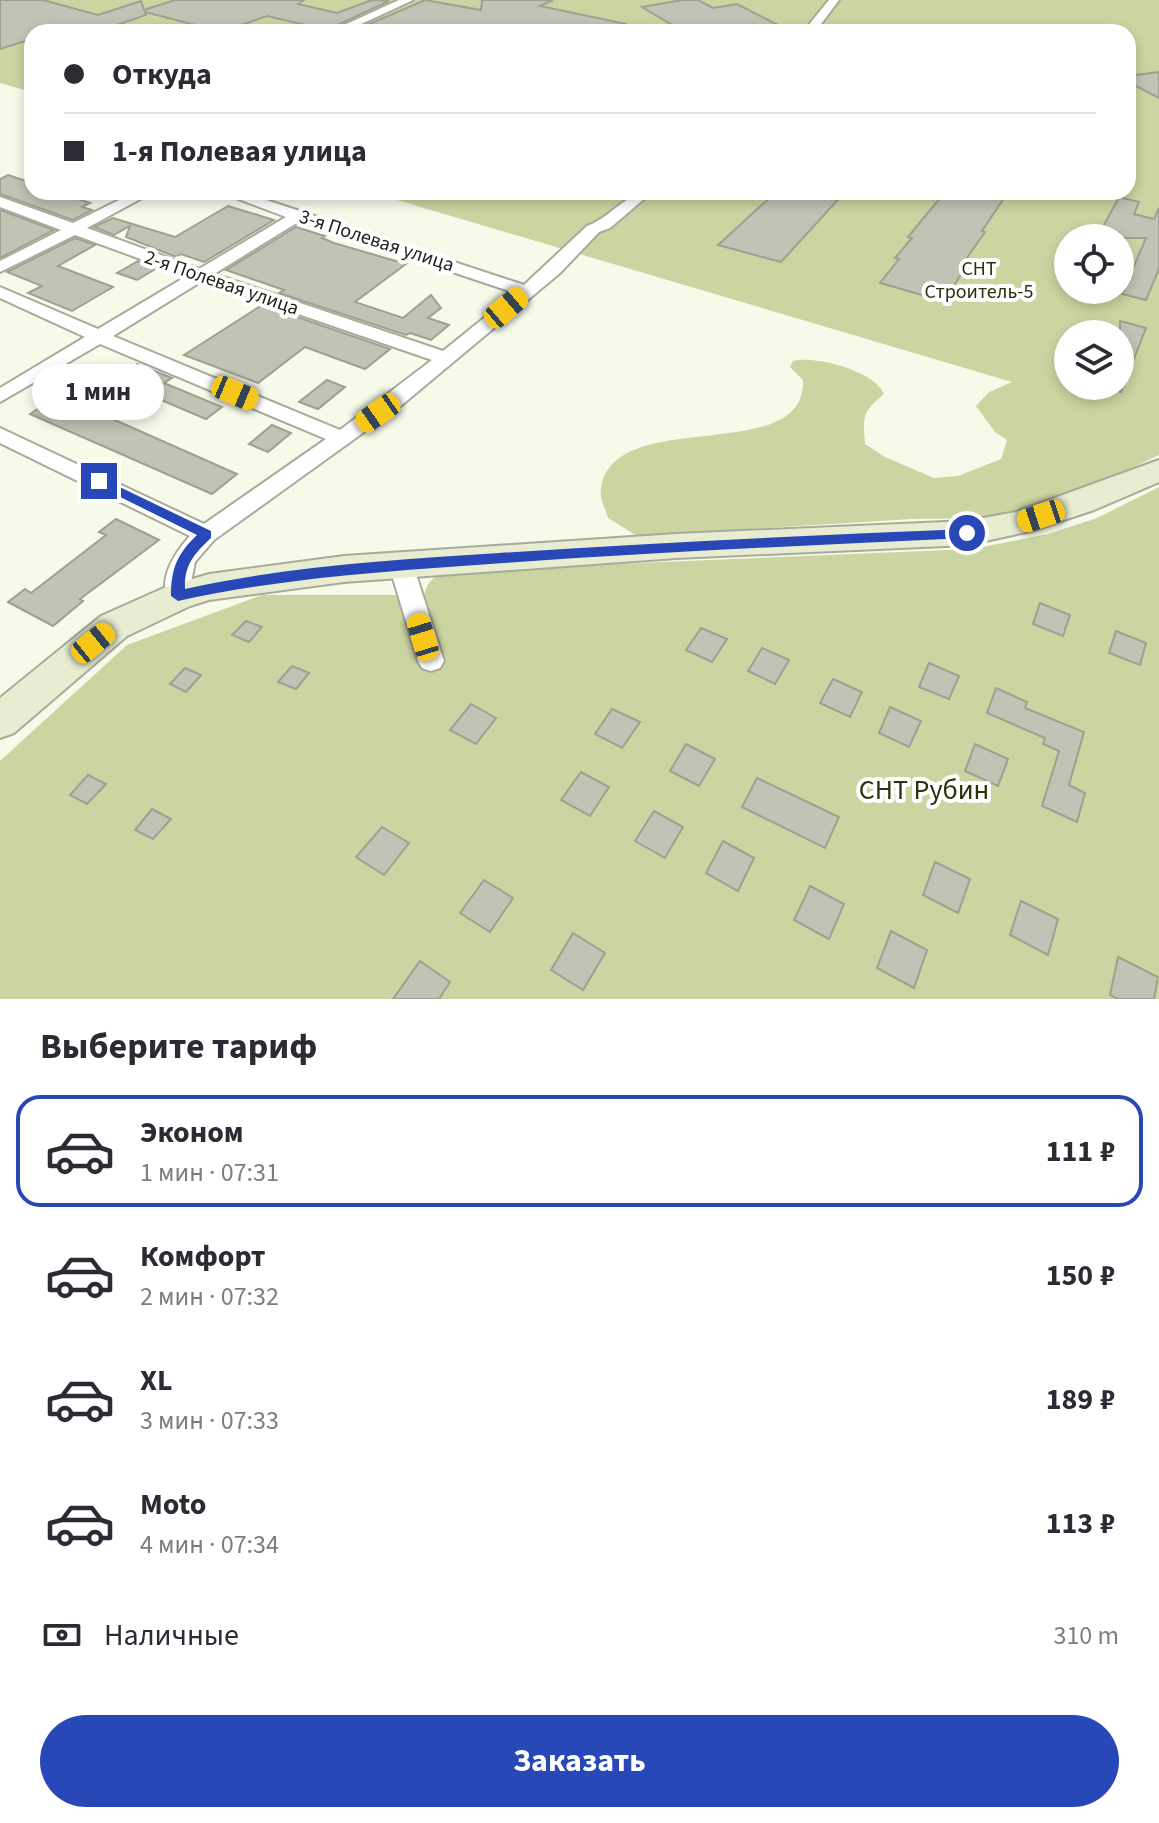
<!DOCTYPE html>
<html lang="ru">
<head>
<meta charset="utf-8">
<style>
  body { margin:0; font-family:"Source Sans 3",sans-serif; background:#f7f7f7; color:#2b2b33; height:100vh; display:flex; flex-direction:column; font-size:30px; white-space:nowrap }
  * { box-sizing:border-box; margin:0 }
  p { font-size:26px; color:#7c7c81 }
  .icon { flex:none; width:44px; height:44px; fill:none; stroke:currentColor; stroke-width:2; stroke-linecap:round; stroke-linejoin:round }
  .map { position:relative; height:999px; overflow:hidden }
  .side { display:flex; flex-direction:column; background:#fff; flex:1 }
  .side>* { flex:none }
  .hud { position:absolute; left:24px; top:24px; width:1112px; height:176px; border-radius:24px; box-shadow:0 4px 12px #0003; display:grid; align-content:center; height:176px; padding:0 40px; background:#fff }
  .controls { position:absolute; left:1054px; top:224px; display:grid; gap:16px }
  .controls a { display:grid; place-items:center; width:80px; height:80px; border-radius:50%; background:#fff; box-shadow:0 4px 12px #0003; font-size:40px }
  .end { position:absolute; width:36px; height:36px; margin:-18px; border:10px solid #2848b7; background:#fff; box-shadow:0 0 0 4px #fff }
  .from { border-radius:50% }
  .bubble { position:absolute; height:56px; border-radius:28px; background:#fff; box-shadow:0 4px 12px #0003; font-size:26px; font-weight:700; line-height:56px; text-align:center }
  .car { position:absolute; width:24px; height:48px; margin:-24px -12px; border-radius:10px; box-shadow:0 0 6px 2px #0007; background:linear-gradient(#f5c518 24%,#345 0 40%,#f5c518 0 76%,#345 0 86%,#f5c518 0) }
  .hud b { display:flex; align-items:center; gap:28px; height:76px; font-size:30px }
  .hud b+b { border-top:2px solid #e1e1e2 }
  .hud i { width:20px; height:20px; background:#2b2b33 }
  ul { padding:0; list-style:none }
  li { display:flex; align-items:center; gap:24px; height:112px; margin:0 16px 12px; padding:0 24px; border:4px solid transparent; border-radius:24px }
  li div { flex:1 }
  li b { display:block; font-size:30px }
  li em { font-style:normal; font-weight:700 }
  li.selected { border-color:#2848b7 }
  li>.icon { width:72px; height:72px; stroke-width:1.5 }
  h2 { padding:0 40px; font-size:36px; line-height:96px }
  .pay { display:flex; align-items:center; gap:20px; height:88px; padding:0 40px; font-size:30px }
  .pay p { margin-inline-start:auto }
  .button { display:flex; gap:16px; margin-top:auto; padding:16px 40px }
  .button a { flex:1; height:92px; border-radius:48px; background:#2848b7; color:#fff; font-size:32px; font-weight:700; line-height:92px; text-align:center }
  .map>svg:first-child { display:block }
</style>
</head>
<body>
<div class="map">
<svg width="1159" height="999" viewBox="0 0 1159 999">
  <rect width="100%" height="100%" fill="#f6fae9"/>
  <!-- green -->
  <g fill="#cbd5a1" fill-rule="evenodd">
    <path d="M0,0H1159V455L1105,481L1006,518L912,519L637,536L608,518C606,510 599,498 601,489C612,404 807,468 803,380L790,367L793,361C815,355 875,371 884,394C862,412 863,417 865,444L885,457L934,478L958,476L1001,459L1007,440L995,432L976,406L989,392L1012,382L370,192H1128V32H32V92L0,83ZM1068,238H1120V290H1068ZM1068,334H1120V386H1068Z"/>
    <path d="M1159,487V999H0V761L127,645L262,595H424C427,582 434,576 447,571L972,549L1048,534L1097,518Z"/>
  </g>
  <!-- building -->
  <g fill="#c1c4b4" stroke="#9ea192" stroke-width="2">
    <path d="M0,0H43L98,15L141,1L144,10L175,0H304L298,4L337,13L372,0L389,1L327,30L267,16L222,32L145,12L146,15L97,32H32V39L0,49Z"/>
    <path d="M425,0L481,10L482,0H553L540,6L626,24L625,32H351Z"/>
    <path d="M682,0H698L713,8L737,4L782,27L755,32H684L642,7Z"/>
    <path d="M1159,72V98L1128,82V76Z"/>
    <path d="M8,175L32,183V192H57L90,203L82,207L92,210L73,220L0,194V179Z"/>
    <path d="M776,192H845L781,262L718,245Z"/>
    <path d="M945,192H1008L982,231L985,232L960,268L965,269L943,301L880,283L899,259L895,258L912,238L908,237Z"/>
    <path d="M1119,197L1139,202L1134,214L1154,219L1159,208V269L1146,300L1122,294L1146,238H1097Z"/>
    <path d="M228,206L274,220L204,262L181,254L176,257L126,237L130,226L114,235L94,227L113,218L175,237Z"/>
    <path d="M0,210L54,230L0,258Z"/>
    <path d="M296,227L325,236L322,238L334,243L406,264L355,302L403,318L431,295L441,308L428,318L449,325L431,340L410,333L406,335L279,293L284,290L226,270Z"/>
    <path d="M75,238L95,245L58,266L113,287L72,311L28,293L42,286L7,272Z"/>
    <path d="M138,261L157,268L137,280L117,273Z"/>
    <path d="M262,305L390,349L365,369L305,347L258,383L184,355Z"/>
    <path d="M1120,321L1146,328L1121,392H1120Z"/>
    <path d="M137,364L172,378L164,383L222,407L206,419L135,389L138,386L117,378Z"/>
    <path d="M327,380L345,387L318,409L299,402Z"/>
    <path d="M56,397L96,415L99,413L237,474L212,494L30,414Z"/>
    <path d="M272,425L291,433L268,452L249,444Z"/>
    <path d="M116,519L159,540L80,599L83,601L53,626L8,602L25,589L31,593L106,535L99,532Z"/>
    <path d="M1040,603L1070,615L1063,636L1033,624Z"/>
    <path d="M246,621L262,627L249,642L232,635Z"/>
    <path d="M701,628L727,639L712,662L686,650Z"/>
    <path d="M1116,631L1146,643L1140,665L1109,653Z"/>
    <path d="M762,648L789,660L775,684L748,671Z"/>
    <path d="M929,663L959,676L949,699L919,687Z"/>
    <path d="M292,666L309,673L296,689L278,682Z"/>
    <path d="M185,668L201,675L186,692L170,684Z"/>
    <path d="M833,679L862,692L850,717L820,703Z"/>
    <path d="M996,688L1027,702L1025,708L1084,732L1069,785L1085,793L1077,822L1042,806L1059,751L1043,744L1045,738L987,713Z"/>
    <path d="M471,704L496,718L476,744L450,730Z"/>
    <path d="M890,707L921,721L909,747L879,733Z"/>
    <path d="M612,709L640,722L622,748L595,734Z"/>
    <path d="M686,744L715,759L699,786L670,771Z"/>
    <path d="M975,744L1008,759L998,786L965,771Z"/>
    <path d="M581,772L609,787L590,816L561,800Z"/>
    <path d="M88,775L106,784L87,804L70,795Z"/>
    <path d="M757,778L839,817L825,848L742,807Z"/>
    <path d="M152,809L171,819L153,839L135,830Z"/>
    <path d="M654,811L683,827L665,858L635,841Z"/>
    <path d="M382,827L409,843L384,875L356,857Z"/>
    <path d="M723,841L754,858L738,891L706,873Z"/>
    <path d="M935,862L970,879L958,913L923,895Z"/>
    <path d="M484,880L513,898L490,932L460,913Z"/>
    <path d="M810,886L844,904L829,939L794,920Z"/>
    <path d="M1021,901L1058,919L1048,955L1010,935Z"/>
    <path d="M891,931L927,950L914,988L877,968Z"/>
    <path d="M573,933L605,953L583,990L551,970Z"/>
    <path d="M1118,957L1158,977L1154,999H1118L1110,995Z"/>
    <path d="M420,961L450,982L439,999H393Z"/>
  </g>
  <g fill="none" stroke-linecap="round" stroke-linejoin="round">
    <!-- street casing -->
    <g stroke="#a8ab9b" stroke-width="4">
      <g id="street">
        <path d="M399,0H413L344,32H329Z"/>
        <path d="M829,0H839L815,32H803Z"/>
        <path d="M135,192H153L87,228L199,269L286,217L220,192H242L524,285L587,226C612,217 625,192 652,192L610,228L599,232L560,273L403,404L214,540L195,562L187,602L178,605L169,602C157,580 175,552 190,536L0,443V428L204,524L326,439L100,344L0,402V388L85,337L0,298V287L98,329L187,276L75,235L0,272V261L61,230L0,207V197L73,223ZM300,221L515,293L443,351L214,274ZM202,281L432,360L340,430L113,336Z"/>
        <path d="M401,556L409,559L413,565L444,661L440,668L431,671L422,668L418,661L389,565L393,559Z"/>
      </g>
    </g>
    <!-- secondary casing -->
    <g stroke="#a8ab9b" stroke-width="4">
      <path id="secondary" d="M1159,460V482L1094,510L1031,531L967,545L676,558L344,582L209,600L190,606L127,636L14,733L0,738V698L101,616L166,587L209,574L344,556L676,534L967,521L1016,512Z"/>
    </g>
    <!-- street -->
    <use href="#street" fill="#fff" fill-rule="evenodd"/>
    <!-- secondary -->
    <use href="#secondary" fill="#e8edd1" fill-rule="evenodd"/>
  </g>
  <!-- route -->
  <path fill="#2848b7" d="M99,477L211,531V538C194,554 184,565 185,589C289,566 393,560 499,553C655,543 811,535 967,529L973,533L967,538C812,545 658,552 504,563C394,571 286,577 178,601L171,596C171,569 177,554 197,535L94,484L93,481Z"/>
  <g text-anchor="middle" stroke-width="8" stroke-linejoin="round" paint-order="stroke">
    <!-- far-street labels -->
    <g font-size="20" fill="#1f201a" stroke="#fff">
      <text transform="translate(377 240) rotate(18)" y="7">3-я Полевая улица</text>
      <text transform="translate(222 282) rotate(19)" y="7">2-я Полевая улица</text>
    </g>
    <!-- far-park labels -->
    <g font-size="20" fill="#2c310b" stroke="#fff">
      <text x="979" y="275">СНТ<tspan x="979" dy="23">Строитель-5</tspan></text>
    </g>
    <!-- near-park labels -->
    <g font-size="28" fill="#2c310b" stroke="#fff">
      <text x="924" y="799">СНТ Рубин</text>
    </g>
  </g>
</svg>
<div class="controls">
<a><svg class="icon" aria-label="locate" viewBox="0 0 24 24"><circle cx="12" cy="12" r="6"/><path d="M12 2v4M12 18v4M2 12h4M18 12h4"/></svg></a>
<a><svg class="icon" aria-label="layers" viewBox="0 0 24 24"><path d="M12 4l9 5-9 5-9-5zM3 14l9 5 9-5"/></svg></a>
</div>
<i class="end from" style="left:967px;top:533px"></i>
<i class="end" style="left:99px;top:481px"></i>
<div class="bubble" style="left:32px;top:364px;width:132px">1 мин</div>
<i class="car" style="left:506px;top:308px;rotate:50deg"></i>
<i class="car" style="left:235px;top:393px;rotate:113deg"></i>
<i class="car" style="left:378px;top:413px;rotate:235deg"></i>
<i class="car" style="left:1041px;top:516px;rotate:252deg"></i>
<i class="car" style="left:423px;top:637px;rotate:343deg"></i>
<i class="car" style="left:93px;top:643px;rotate:51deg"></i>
<div class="hud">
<b><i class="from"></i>Откуда</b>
<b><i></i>1-я Полевая улица</b>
</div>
</div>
<section class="side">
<h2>Выберите тариф</h2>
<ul>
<li class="selected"><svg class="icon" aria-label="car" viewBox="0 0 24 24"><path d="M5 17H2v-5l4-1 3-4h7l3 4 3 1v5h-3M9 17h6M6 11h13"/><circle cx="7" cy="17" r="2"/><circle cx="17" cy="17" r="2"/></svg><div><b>Эконом</b><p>1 мин · 07:31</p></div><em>111 ₽</em></li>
<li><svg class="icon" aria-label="car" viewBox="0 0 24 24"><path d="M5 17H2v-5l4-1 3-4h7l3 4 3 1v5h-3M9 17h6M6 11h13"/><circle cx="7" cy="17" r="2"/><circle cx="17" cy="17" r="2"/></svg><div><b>Комфорт</b><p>2 мин · 07:32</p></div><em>150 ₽</em></li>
<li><svg class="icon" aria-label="car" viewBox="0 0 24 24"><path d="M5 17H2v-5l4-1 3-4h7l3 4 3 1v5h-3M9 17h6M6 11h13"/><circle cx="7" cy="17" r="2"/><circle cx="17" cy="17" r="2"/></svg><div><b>XL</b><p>3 мин · 07:33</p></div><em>189 ₽</em></li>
<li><svg class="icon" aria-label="car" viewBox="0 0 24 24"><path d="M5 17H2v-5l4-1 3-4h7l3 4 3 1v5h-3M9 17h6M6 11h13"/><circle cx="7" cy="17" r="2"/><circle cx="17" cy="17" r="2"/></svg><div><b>Moto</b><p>4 мин · 07:34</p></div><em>113 ₽</em></li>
</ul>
<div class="pay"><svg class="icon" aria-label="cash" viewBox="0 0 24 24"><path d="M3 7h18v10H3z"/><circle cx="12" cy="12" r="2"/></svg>Наличные<p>310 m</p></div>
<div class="button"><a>Заказать</a></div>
</section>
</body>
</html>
